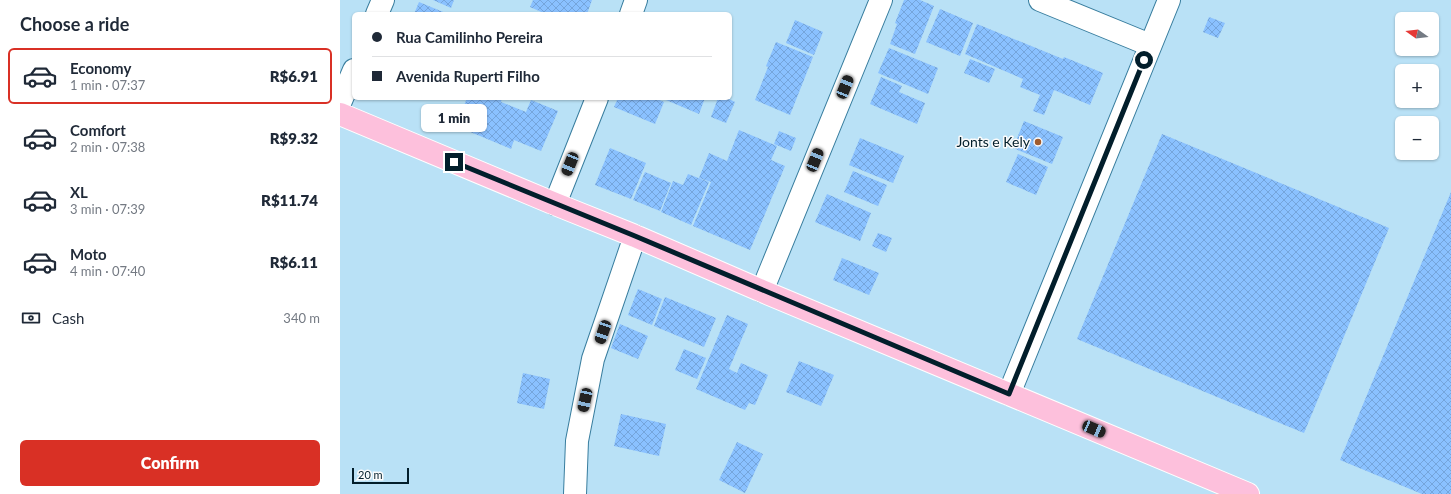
<!DOCTYPE html>
<html lang="en">
<head>
<meta charset="utf-8">
<style>
  body { margin:0; font-family:Lato,sans-serif; background:#f6f6f7; color:#1f2937; height:100vh; display:flex; flex-direction:column; font-size:15px; white-space:nowrap }
  * { box-sizing:border-box; margin:0 }
  p { font-size:13px; color:#747a83 }
  .icon { flex:none; width:22px; height:22px; fill:none; stroke:currentColor; stroke-width:2; stroke-linecap:round; stroke-linejoin:round }
  .map { position:relative; flex:1; overflow:hidden }
  .sheet { display:flex; flex-direction:column; background:#fff; width:340px }
  .sheet>* { flex:none }
  .guide { position:absolute; left:12px; top:12px; width:380px; height:88px; border-radius:6px; box-shadow:0 1px 3px #0004; display:grid; align-content:center; height:88px; padding:0 20px; background:#fff }
  .needle { width:26px; rotate:284deg }
  .fabs { position:absolute; left:1055px; top:12px; display:grid; gap:8px }
  .fabs a { display:grid; place-items:center; width:44px; height:44px; border-radius:6px; background:#fff; box-shadow:0 1px 3px #0004; font-size:20px }
  .scale { position:absolute; left:12px; bottom:10px; width:57px; box-sizing:border-box; padding-left:4px; border:2px solid #021e2b; border-top:0; font-size:11px; line-height:14px; white-space:nowrap; color:#021e2b; -webkit-text-stroke:3px #fbfbfb; paint-order:stroke }
  .end { position:absolute; width:18px; height:18px; margin:-9px; border:5px solid #021e2b; background:#fff; box-shadow:0 0 0 2px #fff }
  .from { border-radius:50% }
  .bubble { position:absolute; height:28px; border-radius:6px; background:#fff; box-shadow:0 1px 3px #0004; font-size:13px; font-weight:800; line-height:28px; text-align:center }
  .car { position:absolute; width:12px; height:24px; margin:-12px -6px; border-radius:5px; box-shadow:0 0 3px 1px #0007; background:linear-gradient(#222 24%,#8ab4d8 0 40%,#222 0 76%,#8ab4d8 0 86%,#222 0) }
  .guide b { display:flex; align-items:center; gap:14px; height:38px; font-size:15px }
  .guide b+b { border-top:1px solid #e0e1e3 }
  .guide i { width:10px; height:10px; background:#1f2937 }
  ul { padding:0; list-style:none }
  li { display:flex; align-items:center; gap:12px; height:56px; margin:0 8px 6px; padding:0 12px; border:2px solid transparent; border-radius:6px }
  li div { flex:1 }
  li b { display:block; font-size:15px }
  li em { font-style:normal; font-weight:800 }
  li.active { border-color:#d93025 }
  li>.icon { width:36px; height:36px; stroke-width:1.5 }
  h2 { padding:0 20px; font-size:18px; line-height:48px }
  .pay { display:flex; align-items:center; gap:10px; height:44px; padding:0 20px; font-size:15px }
  .pay p { margin-inline-start:auto }
  .cta { display:flex; gap:8px; margin-top:auto; padding:8px 20px }
  .cta a { flex:1; height:46px; border-radius:6px; background:#d93025; color:#fff; font-size:16px; font-weight:800; line-height:46px; text-align:center }
  main { display:flex; flex:1; min-height:0 }
  .map>svg:first-child { display:block }
</style>
</head>
<body>
<main>
<section class="sheet">
<h2>Choose a ride</h2>
<ul>
<li class="active"><svg class="icon" aria-label="car" viewBox="0 0 24 24"><path d="M5 17H2v-5l4-1 3-4h7l3 4 3 1v5h-3M9 17h6M6 11h13"/><circle cx="7" cy="17" r="2"/><circle cx="17" cy="17" r="2"/></svg><div><b>Economy</b><p>1 min · 07:37</p></div><em>R$6.91</em></li>
<li><svg class="icon" aria-label="car" viewBox="0 0 24 24"><path d="M5 17H2v-5l4-1 3-4h7l3 4 3 1v5h-3M9 17h6M6 11h13"/><circle cx="7" cy="17" r="2"/><circle cx="17" cy="17" r="2"/></svg><div><b>Comfort</b><p>2 min · 07:38</p></div><em>R$9.32</em></li>
<li><svg class="icon" aria-label="car" viewBox="0 0 24 24"><path d="M5 17H2v-5l4-1 3-4h7l3 4 3 1v5h-3M9 17h6M6 11h13"/><circle cx="7" cy="17" r="2"/><circle cx="17" cy="17" r="2"/></svg><div><b>XL</b><p>3 min · 07:39</p></div><em>R$11.74</em></li>
<li><svg class="icon" aria-label="car" viewBox="0 0 24 24"><path d="M5 17H2v-5l4-1 3-4h7l3 4 3 1v5h-3M9 17h6M6 11h13"/><circle cx="7" cy="17" r="2"/><circle cx="17" cy="17" r="2"/></svg><div><b>Moto</b><p>4 min · 07:40</p></div><em>R$6.11</em></li>
</ul>
<div class="pay"><svg class="icon" aria-label="cash" viewBox="0 0 24 24"><path d="M3 7h18v10H3z"/><circle cx="12" cy="12" r="2"/></svg>Cash<p>340 m</p></div>
<div class="cta"><a>Confirm</a></div>
</section>
<div class="map">
<svg width="1111" height="494" viewBox="0 0 1111 494">
  <defs>
    <pattern id="building-cross-hatch" width="8" height="8" patternUnits="userSpaceOnUse"><rect width="8" height="8" fill="#8ac1ff"/><path d="M0 0l8 8M0 8l8-8" fill="none" stroke="#75a5db"/></pattern>
  </defs>
  <rect width="100%" height="100%" fill="#b9e1f6"/>
  <!-- building -->
  <g fill="url(#building-cross-hatch)">
    <path d="M93,0H114L111,8Z"/>
    <path d="M193,0H252L247,14H206L190,7Z"/>
    <path d="M564,0H580L594,6L575,54L550,44L557,24L555,23Z"/>
    <path d="M79,2L108,14H74Z"/>
    <path d="M600,9L633,23L620,56L586,42Z"/>
    <path d="M869,17L885,23L878,38L863,32Z"/>
    <path d="M455,20L483,32L474,55L446,43Z"/>
    <path d="M637,24L723,59L724,57L763,73L750,105L714,90L704,115L693,111L700,95L680,87L683,79L625,54Z"/>
    <path d="M436,42L473,57L450,115L415,100L428,67L426,66Z"/>
    <path d="M549,48L598,68L588,94L538,73Z"/>
    <path d="M630,59L655,69L649,83L624,73Z"/>
    <path d="M541,77L562,86L559,92L585,103L577,124L530,104Z"/>
    <path d="M127,98H162L161,102L186,112L191,100L218,111L201,151L174,140L171,149L116,126Z"/>
    <path d="M278,98H315L324,102L315,124L274,107Z"/>
    <path d="M327,98H365L359,114L326,100Z"/>
    <path d="M378,98H387L395,102L386,123L371,117Z"/>
    <path d="M684,121L723,137L712,164L673,148Z"/>
    <path d="M399,130L437,146L431,160L445,166L410,250L353,226L371,182L359,178L369,153L387,161Z"/>
    <path d="M439,131L456,138L451,151L434,144Z"/>
    <path d="M822,134L1049,228L964,433L737,339Z"/>
    <path d="M520,138L564,156L553,183L509,165Z"/>
    <path d="M270,148L306,163L291,199L255,185Z"/>
    <path d="M678,154L708,167L696,195L666,182Z"/>
    <path d="M513,171L547,185L538,206L504,192Z"/>
    <path d="M305,172L331,183L320,211L293,200Z"/>
    <path d="M348,174L369,182L351,225L321,212L333,181L343,185Z"/>
    <path d="M1111,192V494H1082L1000,460Z"/>
    <path d="M487,194L531,213L520,241L475,222Z"/>
    <path d="M538,233L552,238L546,252L532,246Z"/>
    <path d="M502,258L539,273L529,295L493,280Z"/>
    <path d="M298,289L322,299L312,325L288,315Z"/>
    <path d="M325,297L376,318L364,347L314,326Z"/>
    <path d="M387,315L408,324L389,369L397,373L401,363L428,375L415,405L409,403L405,410L356,389Z"/>
    <path d="M280,324L308,336L298,359L271,348Z"/>
    <path d="M344,349L366,358L357,379L335,370Z"/>
    <path d="M459,361L494,375L481,406L446,392Z"/>
    <path d="M183,373L210,379L204,409L177,403Z"/>
    <path d="M281,414L326,424L319,456L274,446Z"/>
    <path d="M397,442L423,454L405,493L379,480Z"/>
  </g>
  <g fill="none" stroke-linecap="round" stroke-linejoin="round">
    <!-- minor casing -->
    <g stroke="#387d9e" stroke-width="24">
      <g id="minor">
        <path d="M700,0L810,45"/>
        <path d="M37,14L43,0"/>
        <path d="M291,14L296,0"/>
        <path d="M0,103L14,70"/>
        <path d="M215,204L257,98"/>
        <path d="M422,291L541,0"/>
        <path d="M669,394L829,0"/>
        <path d="M235,494L237,441L253,359L295,236"/>
      </g>
    </g>
    <!-- major casing -->
    <g stroke="#fff" stroke-width="24">
      <path id="major" d="M0,114L215,204L295,236L422,291L908,494"/>
    </g>
    <!-- minor -->
    <use href="#minor" stroke="#fff" stroke-width="22"/>
    <!-- major -->
    <use href="#major" stroke="#fdc0dc" stroke-width="22"/>
  </g>
  <g fill="none" stroke-linecap="round" stroke-linejoin="round">
    <!-- route -->
    <path stroke="#021e2b" stroke-width="5" d="M114,162L295,236L669,394L804,60"/>
  </g>
  <!-- markers -->
  <circle fill="#9f5b2d" stroke="#fbfbfb" stroke-width="1.5" cx="698" cy="142" r="4"/>
  <g text-anchor="middle" stroke-width="3" stroke-linejoin="round" paint-order="stroke">
    <!-- poi labels -->
    <g font-size="14" fill="#021e2b" stroke="#fbfbfb" text-anchor="end">
      <text x="690" y="147">Jonts e Kely</text>
    </g>
  </g>
</svg>
<div class="fabs">
<a><svg class="needle" viewBox="-14 -14 28 28"><path d="M0-13l5 13h-10z" fill="#e53935"/><path d="M0 13l5-13h-10z" fill="#747a83"/></svg></a>
<a>+</a>
<a>−</a>
</div>
<div class="scale">20 m</div>
<i class="end from" style="left:804px;top:60px"></i>
<i class="end" style="left:114px;top:162px"></i>
<div class="bubble" style="left:81px;top:104px;width:66px">1 min</div>
<i class="car" style="left:505px;top:87px;rotate:22deg"></i>
<i class="car" style="left:475px;top:160px;rotate:22deg"></i>
<i class="car" style="left:230px;top:164px;rotate:202deg"></i>
<i class="car" style="left:263px;top:332px;rotate:199deg"></i>
<i class="car" style="left:245px;top:400px;rotate:192deg"></i>
<i class="car" style="left:754px;top:429px;rotate:113deg"></i>
<div class="guide">
<b><i class="from"></i>Rua Camilinho Pereira</b>
<b><i></i>Avenida Ruperti Filho</b>
</div>
</div>
</main>
</body>
</html>
